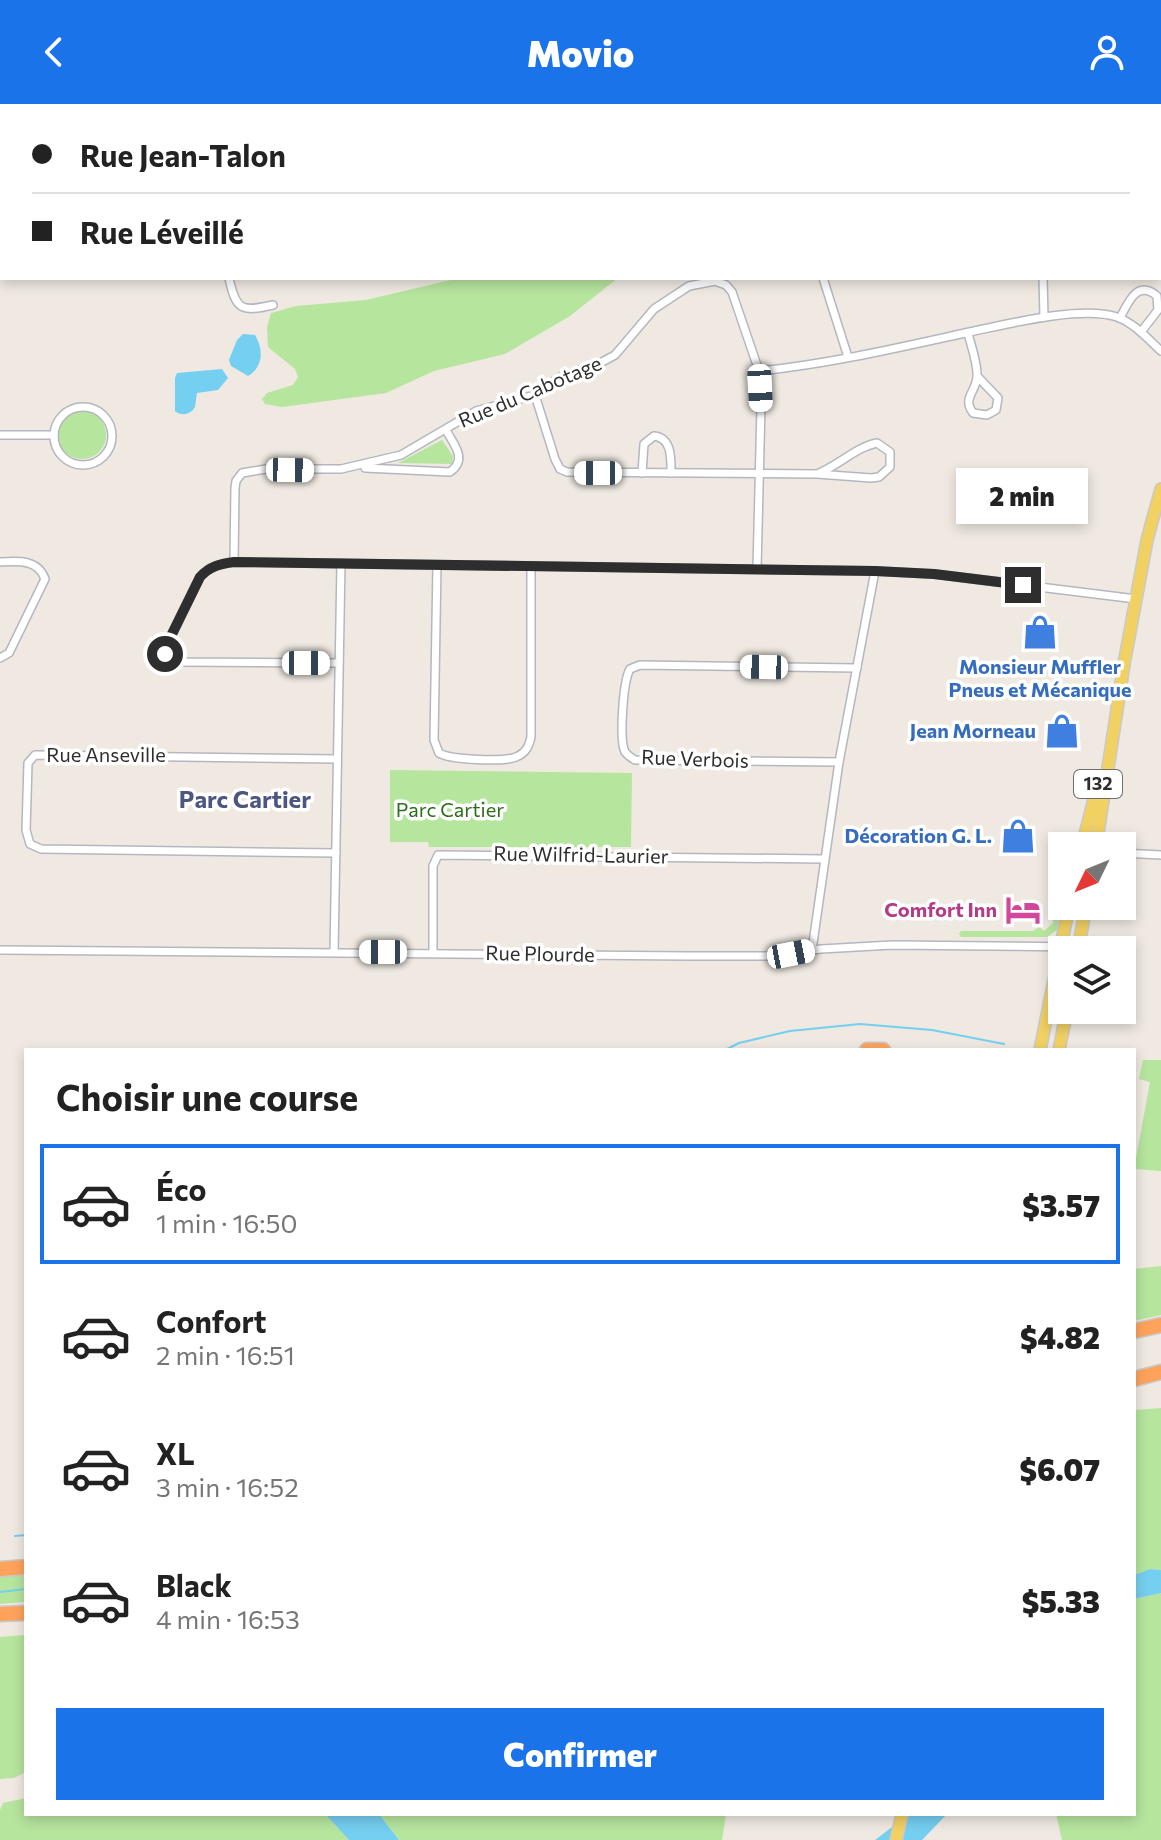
<!DOCTYPE html>
<html lang="fr">
<head>
<meta charset="utf-8">
<style>
  body { margin:0; font-family:Commissioner,sans-serif; background:#f6f6f6; color:#222; height:100vh; display:flex; flex-direction:column; font-size:30px; white-space:nowrap }
  * { box-sizing:border-box; margin:0 }
  p { font-size:26px; color:#767676 }
  .icon { flex:none; width:44px; height:44px; fill:none; stroke:currentColor; stroke-width:2; stroke-linecap:round; stroke-linejoin:round }
  .map { position:relative; flex:1; overflow:hidden }
  .side { position:absolute; left:24px; top:944px; width:1112px; height:768px; display:flex; flex-direction:column; background:#fff; border-radius:0px; box-shadow:0 4px 12px #0003 }
  .side>* { flex:none }
  .top-card { position:absolute; left:0px; top:0px; width:1162px; height:176px; box-shadow:0 4px 12px #0003; display:grid; align-content:center; height:176px; padding:0 32px; background:#fff }
  .needle { width:52px; rotate:227deg }
  .tools { position:absolute; left:1048px; top:728px; display:grid; gap:16px }
  .tools a { display:grid; place-items:center; width:88px; height:88px; border-radius:0px; background:#fff; box-shadow:0 4px 12px #0003; font-size:40px }
  .end { position:absolute; width:36px; height:36px; margin:-18px; border:10px solid #2e2e2e; background:#fff; box-shadow:0 0 0 4px #fff }
  .from { border-radius:50% }
  .bubble { position:absolute; height:56px; border-radius:0px; background:#fff; box-shadow:0 4px 12px #0003; font-size:26px; font-weight:800; line-height:56px; text-align:center }
  .car { position:absolute; width:24px; height:48px; margin:-24px -12px; border-radius:10px; box-shadow:0 0 6px 2px #0007; background:linear-gradient(#fff 24%,#345 0 40%,#fff 0 76%,#345 0 86%,#fff 0) }
  .top-card b { display:flex; align-items:center; gap:28px; height:76px; font-size:30px }
  .top-card b+b { border-top:2px solid #e0e0e0 }
  .top-card i { width:20px; height:20px; background:#222 }
  ul { padding:0; list-style:none }
  li { display:flex; align-items:center; gap:24px; height:120px; margin:0 16px 12px; padding:0 16px; border:4px solid transparent; border-radius:0px }
  li div { flex:1 }
  li b { display:block; font-size:30px }
  li em { font-style:normal; font-weight:800 }
  li.selected { border-color:#1a73e8 }
  li>.icon { width:72px; height:72px; stroke-width:1.5 }
  h2 { padding:0 32px; font-size:36px; line-height:96px }
  .action { display:flex; gap:16px; margin-top:auto; padding:16px 32px }
  .action a { flex:1; height:92px; border-radius:0px; background:#1a73e8; color:#fff; font-size:32px; font-weight:800; line-height:92px; text-align:center }
  header { display:flex; justify-content:space-between; align-items:center; height:104px; padding:0 32px; background:#1a73e8; color:#fff; font-size:36px; font-weight:800 }
  .map>svg:first-child { display:block }
</style>
</head>
<body>
<header><svg class="icon" aria-label="back" viewBox="0 0 24 24"><path d="M15 5l-7 7 7 7"/></svg>Movio<svg class="icon" aria-label="person" viewBox="0 0 24 24"><circle cx="12" cy="8" r="4"/><path d="M4 21q1-7 8-7t8 7"/></svg></header>
<div class="map">
<svg width="1161" height="1736" viewBox="0 0 1161 1736">
  <rect width="100%" height="100%" fill="#efe9e1"/>
  <!-- green -->
  <g fill="#b6e59e">
    <path d="M459,174H618L570,212L505,250L434,267L386,289L282,303L265,300L262,295L267,289L293,281L298,273L295,265L268,243L267,223L271,209L296,202L366,196Z"/>
    <circle cx="82" cy="331" r="24"/>
    <path d="M442,336L453,352L452,360L398,359Z"/>
    <path d="M390,666L632,669L631,743H429L428,738H390Z"/>
    <path d="M1053,805H1060L1057,826L1047,833H961L959,830L961,827H1033L1039,823L1044,827L1054,818L1048,810Z"/>
    <path d="M1143,956H1161V1067L1134,1065L1150,978L1139,975Z"/>
    <path d="M1161,1162V1211L1134,1217V1165Z"/>
    <path d="M1161,1304V1466L1150,1465L1134,1471V1306Z"/>
    <path d="M26,1471V1498L0,1500V1472Z"/>
    <path d="M1161,1489V1736H1062L1056,1710H1134V1495Z"/>
    <path d="M26,1531V1668L14,1674L0,1675V1533Z"/>
    <path d="M26,1694V1710H325L349,1736H0V1706L3,1699Z"/>
    <path d="M379,1710H726L722,1736H399Z"/>
  </g>
  <!-- water -->
  <g fill="#75cff0">
    <path d="M243,230L255,231C264,246 263,263 248,272L231,262L229,256L237,236Z"/>
    <path d="M222,265L228,274L218,286L197,289L195,303C191,310 182,313 175,307V274L177,269Z"/>
    <path d="M1150,1465L1161,1466V1489L1134,1495V1471Z"/>
    <path d="M325,1710H379L399,1736H349Z"/>
    <path d="M909,1710H947L922,1736H875Z"/>
  </g>
  <g fill="none" stroke-linecap="round" stroke-linejoin="round">
    <!-- stream -->
    <g stroke="#75cff0" stroke-width="2">
      <path d="M725,946L739,939L790,927L860,920L932,926L1004,940"/>
      <path d="M15,1432L26,1431"/>
      <path d="M0,1488L26,1485"/>
    </g>
    <!-- minor casing -->
    <g stroke="#b4b7c1" stroke-width="10">
      <g id="minor">
        <path d="M1,0L7,2"/>
        <path d="M188,0V2"/>
        <path d="M164,2L173,0"/>
        <path d="M0,105H2"/>
        <path d="M229,174C236,207 242,208 273,201"/>
        <path d="M823,174L848,253"/>
        <path d="M1043,174L1044,213"/>
        <path d="M1120,214C1128,199 1137,175 1157,192L1158,206L1141,228"/>
        <path d="M968,229C971,242 978,260 977,273C976,288 962,294 973,309L987,311L996,306L998,294L977,272"/>
        <path d="M759,267C828,260 897,244 965,229C1004,221 1080,201 1117,213C1134,219 1148,235 1161,247"/>
        <path d="M535,291L555,355L560,365L567,368L817,370L871,374L879,373L890,363V348L877,339C856,343 838,362 817,370"/>
        <circle cx="83" cy="332" r="29"/>
        <path d="M0,331H54"/>
        <path d="M365,364L450,368C468,355 454,341 446,326"/>
        <path d="M642,369L644,340L654,332C672,334 671,354 671,369"/>
        <path d="M0,458C18,457 38,455 45,475L9,549L0,554"/>
        <path d="M234,458L235,384L236,377L242,369L266,365H341L401,351L476,307L535,291L558,274L602,258L615,251L654,205L689,182L715,177L726,181L732,188L759,267L761,302L757,465"/>
        <path d="M437,461L434,636L439,649C450,656 504,658 516,653C526,649 529,642 531,633V462"/>
        <path d="M338,559L182,558L170,555L165,550L166,543L200,473C210,462 220,460 234,458L875,467L934,470L1136,495"/>
        <path d="M839,658L635,656C630,653 628,652 625,648C619,636 623,577 630,565L640,561L857,564"/>
        <path d="M336,749L41,745L30,740L26,726L28,659L35,651L337,655"/>
        <path d="M1122,749L1161,751"/>
        <path d="M0,846L689,852H767L821,845L892,841L1079,843"/>
        <path d="M812,846L839,658L875,467"/>
        <path d="M334,848L341,460"/>
        <path d="M433,849V762L438,751L823,755"/>
      </g>
    </g>
    <!-- primary casing -->
    <g stroke="#c9c9c9" stroke-width="14">
      <g id="primary">
        <path d="M1082,742L1100,672"/>
        <path d="M1096,742L1124,560L1147,436L1161,385"/>
        <path d="M1078,846L1086,802"/>
        <path d="M1040,946L1069,802"/>
        <path d="M1059,946L1067,906"/>
        <path d="M896,1736L902,1710"/>
      </g>
    </g>
    <!-- motorway casing -->
    <g stroke="#c9c9c9" stroke-width="17">
      <g id="motorway">
        <path d="M867,946H883"/>
        <path d="M1134,1227L1161,1221"/>
        <path d="M1134,1275L1161,1268"/>
        <path d="M0,1465L26,1463"/>
        <path d="M0,1510L26,1509"/>
      </g>
    </g>
    <!-- minor -->
    <use href="#minor" stroke="#fff" stroke-width="7"/>
    <!-- primary -->
    <use href="#primary" stroke="#f2d163" stroke-width="11"/>
    <!-- motorway -->
    <use href="#motorway" stroke="#ffa35c" stroke-width="14"/>
  </g>
  <g fill="none" stroke-linecap="round" stroke-linejoin="round">
    <!-- route -->
    <path stroke="#2e2e2e" stroke-width="10" d="M165,550L170,534L200,473C210,462 220,460 234,458L875,467L934,470L1023,481"/>
  </g>
  <!-- icons -->
  <defs>
    <g id="shop-bare" transform="scale(2.76)"><path d="M-5-2.5h2.3a2.7 3.5 0 0 1 5.4 0H5L5.5 6h-11ZM-1.5-2.5h3a1.5 2.3 0 0 0-3 0Z" fill="#3f7fe0" stroke="#fff" stroke-width="2.5" paint-order="stroke"/></g>
    <g id="hotel-bare" transform="scale(2.76)"><path d="M-6-4.5h1.5V1H6V5H4.5V3h-9V5H-6ZM-4 0a1.8 1.8 0 1 1 3.6 0ZM.5 0V-2.5h3Q6-2.5 6 0Z" fill="#d1479c" stroke="#fff" stroke-width="2.5" paint-order="stroke"/></g>
  </defs>
  <g fill-rule="evenodd">
    <use href="#shop-bare" x="1040" y="528"/>
    <use href="#shop-bare" x="1062" y="627"/>
    <use href="#shop-bare" x="1018" y="732"/>
    <use href="#hotel-bare" x="1023" y="806"/>
  </g>
  <g text-anchor="middle" stroke-width="7" stroke-linejoin="round" paint-order="stroke">
    <!-- shield labels -->
    <rect fill="#fff" stroke="#6d6d6d" stroke-width="2" x="1074" y="666" width="48" height="28" rx="6"/>
    <g font-size="18" font-weight="bold" fill="#2e2e2e">
      <text x="1098" y="686">132</text>
    </g>
    <!-- street labels -->
    <g font-size="20" fill="#2e2e2e" stroke="#fff">
      <text transform="translate(530 288) rotate(-23)" y="7">Rue du Cabotage</text>
      <text x="106" y="658">Rue Anseville</text>
      <text transform="translate(695 655) rotate(2)" y="7">Rue Verbois</text>
      <text transform="translate(581 751) rotate(1)" y="7">Rue Wilfrid-Laurier</text>
      <text transform="translate(540 850) rotate(1)" y="7">Rue Plourde</text>
    </g>
    <!-- shop labels -->
    <g font-size="20" font-weight="bold" fill="#366cbe" stroke="#fff" text-anchor="end">
      <text x="1040" y="570" text-anchor="middle">Monsieur Muffler<tspan x="1040" dy="23">Pneus et Mécanique</tspan></text>
      <text x="1036" y="634">Jean Morneau</text>
      <text x="992" y="739">Décoration G. L.</text>
    </g>
    <!-- park labels -->
    <g font-size="20" fill="#2c6e1b" stroke="#fff">
      <text x="450" y="713">Parc Cartier</text>
    </g>
    <!-- hotel labels -->
    <g font-size="20" font-weight="bold" fill="#b23c85" stroke="#fff" text-anchor="end">
      <text x="997" y="813">Comfort Inn</text>
    </g>
    <!-- quarter labels -->
    <g font-size="24" font-weight="bold" fill="#4d5680" stroke="#fff">
      <text x="245" y="704">Parc Cartier</text>
    </g>
  </g>
</svg>
<div class="tools">
<a><svg class="needle" viewBox="-14 -14 28 28"><path d="M0-13l5 13h-10z" fill="#e53935"/><path d="M0 13l5-13h-10z" fill="#767676"/></svg></a>
<a><svg class="icon" aria-label="layers" viewBox="0 0 24 24"><path d="M12 4l9 5-9 5-9-5zM3 14l9 5 9-5"/></svg></a>
</div>
<i class="end from" style="left:165px;top:550px"></i>
<i class="end" style="left:1023px;top:481px"></i>
<div class="bubble" style="left:956px;top:364px;width:132px">2 min</div>
<i class="car" style="left:760px;top:284px;rotate:177deg"></i>
<i class="car" style="left:290px;top:366px;rotate:91deg"></i>
<i class="car" style="left:598px;top:369px;rotate:270deg"></i>
<i class="car" style="left:306px;top:559px;rotate:90deg"></i>
<i class="car" style="left:764px;top:563px;rotate:271deg"></i>
<i class="car" style="left:383px;top:848px;rotate:270deg"></i>
<i class="car" style="left:791px;top:850px;rotate:79deg"></i>
<div class="top-card">
<b><i class="from"></i>Rue Jean-Talon</b>
<b><i></i>Rue Léveillé</b>
</div>
<section class="side">
<h2>Choisir une course</h2>
<ul>
<li class="selected"><svg class="icon" aria-label="car" viewBox="0 0 24 24"><path d="M5 17H2v-5l4-1 3-4h7l3 4 3 1v5h-3M9 17h6M6 11h13"/><circle cx="7" cy="17" r="2"/><circle cx="17" cy="17" r="2"/></svg><div><b>Éco</b><p>1 min · 16:50</p></div><em>$3.57</em></li>
<li><svg class="icon" aria-label="car" viewBox="0 0 24 24"><path d="M5 17H2v-5l4-1 3-4h7l3 4 3 1v5h-3M9 17h6M6 11h13"/><circle cx="7" cy="17" r="2"/><circle cx="17" cy="17" r="2"/></svg><div><b>Confort</b><p>2 min · 16:51</p></div><em>$4.82</em></li>
<li><svg class="icon" aria-label="car" viewBox="0 0 24 24"><path d="M5 17H2v-5l4-1 3-4h7l3 4 3 1v5h-3M9 17h6M6 11h13"/><circle cx="7" cy="17" r="2"/><circle cx="17" cy="17" r="2"/></svg><div><b>XL</b><p>3 min · 16:52</p></div><em>$6.07</em></li>
<li><svg class="icon" aria-label="car" viewBox="0 0 24 24"><path d="M5 17H2v-5l4-1 3-4h7l3 4 3 1v5h-3M9 17h6M6 11h13"/><circle cx="7" cy="17" r="2"/><circle cx="17" cy="17" r="2"/></svg><div><b>Black</b><p>4 min · 16:53</p></div><em>$5.33</em></li>
</ul>
<div class="action"><a>Confirmer</a></div>
</section>
</div>
</body>
</html>
